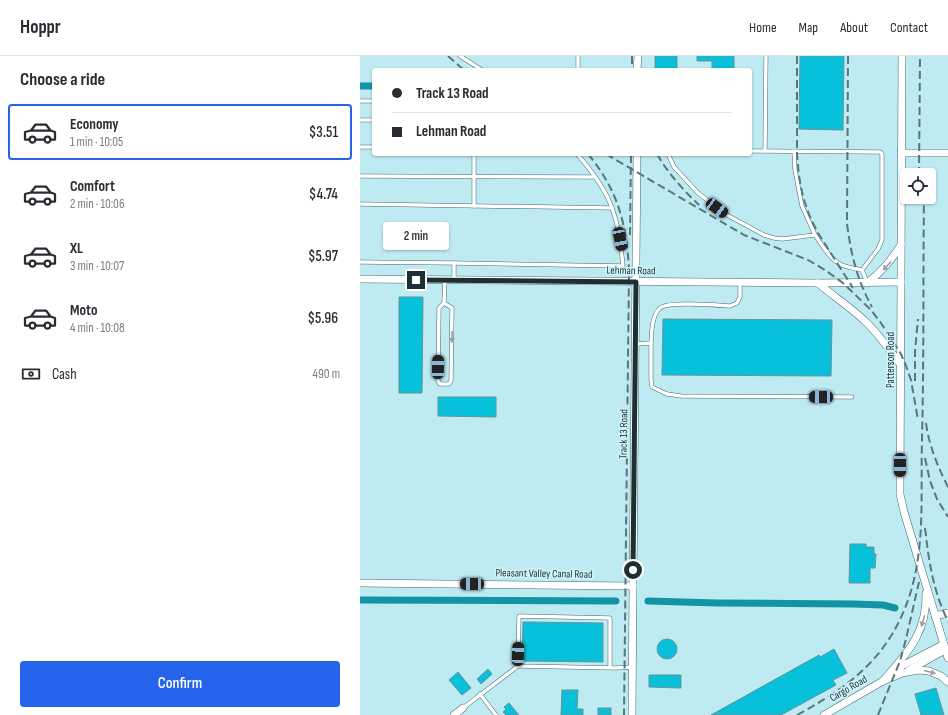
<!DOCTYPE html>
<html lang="en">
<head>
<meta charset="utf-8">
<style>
  body { margin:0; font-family:"Sofia Sans Condensed",sans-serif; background:#f2f2f3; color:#2b2b33; height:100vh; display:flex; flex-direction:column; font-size:15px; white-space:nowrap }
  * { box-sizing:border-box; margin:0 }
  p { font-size:13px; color:#7c7c81 }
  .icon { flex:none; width:22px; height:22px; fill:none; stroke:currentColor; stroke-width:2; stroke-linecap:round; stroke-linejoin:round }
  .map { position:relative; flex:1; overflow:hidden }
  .panel { display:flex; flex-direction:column; background:#fff; width:360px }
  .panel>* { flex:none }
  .top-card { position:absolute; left:12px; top:12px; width:380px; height:88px; border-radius:4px; box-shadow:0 1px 3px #0004; display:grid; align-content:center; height:88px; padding:0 20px; background:#fff }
  .controls { position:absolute; left:540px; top:112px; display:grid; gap:8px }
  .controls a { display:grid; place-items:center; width:36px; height:36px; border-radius:4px; background:#fff; box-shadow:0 1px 3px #0004; font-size:20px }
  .end { position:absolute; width:18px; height:18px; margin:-9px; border:5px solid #1d2f32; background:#fff; box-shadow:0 0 0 2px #fff }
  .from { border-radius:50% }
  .bubble { position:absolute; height:28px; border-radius:4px; background:#fff; box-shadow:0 1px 3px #0004; font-size:13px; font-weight:600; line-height:28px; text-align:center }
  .car { position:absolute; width:12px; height:24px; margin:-12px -6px; border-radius:5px; box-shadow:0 0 3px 1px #0007; background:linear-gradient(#222 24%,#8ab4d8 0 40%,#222 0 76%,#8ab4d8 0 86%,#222 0) }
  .top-card b { display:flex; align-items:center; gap:14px; height:38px; font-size:15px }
  .top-card b+b { border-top:1px solid #e1e1e2 }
  .top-card i { width:10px; height:10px; background:#2b2b33 }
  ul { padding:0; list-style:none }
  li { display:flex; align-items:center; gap:12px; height:56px; margin:0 8px 6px; padding:0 12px; border:2px solid transparent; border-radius:4px }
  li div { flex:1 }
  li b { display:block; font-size:15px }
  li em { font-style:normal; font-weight:600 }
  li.on { border-color:#2563eb }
  li>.icon { width:36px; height:36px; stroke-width:1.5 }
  h2 { padding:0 20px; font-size:18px; line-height:48px }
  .pay { display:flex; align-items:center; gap:10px; height:44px; padding:0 20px; font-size:15px }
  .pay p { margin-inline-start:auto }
  .cta { display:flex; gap:8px; margin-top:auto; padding:8px 20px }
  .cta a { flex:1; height:46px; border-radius:4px; background:#2563eb; color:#fff; font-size:16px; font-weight:600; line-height:46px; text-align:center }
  header { display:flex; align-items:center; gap:24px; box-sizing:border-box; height:56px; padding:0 20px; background:#fff; border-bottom:1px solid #e1e1e2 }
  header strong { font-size:19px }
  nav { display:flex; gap:22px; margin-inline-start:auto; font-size:14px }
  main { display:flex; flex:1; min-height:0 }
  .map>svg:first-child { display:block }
</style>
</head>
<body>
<header>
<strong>Hoppr</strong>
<nav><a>Home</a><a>Map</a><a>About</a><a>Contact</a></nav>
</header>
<main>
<section class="panel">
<h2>Choose a ride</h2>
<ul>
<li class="on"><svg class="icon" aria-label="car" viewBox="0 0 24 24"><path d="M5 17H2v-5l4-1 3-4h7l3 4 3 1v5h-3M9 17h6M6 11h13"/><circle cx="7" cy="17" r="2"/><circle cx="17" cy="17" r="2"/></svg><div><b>Economy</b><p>1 min · 10:05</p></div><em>$3.51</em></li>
<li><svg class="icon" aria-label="car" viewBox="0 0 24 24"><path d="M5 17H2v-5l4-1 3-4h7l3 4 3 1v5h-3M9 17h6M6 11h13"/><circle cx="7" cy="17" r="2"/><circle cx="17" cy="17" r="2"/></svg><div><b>Comfort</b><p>2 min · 10:06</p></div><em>$4.74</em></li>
<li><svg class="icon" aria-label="car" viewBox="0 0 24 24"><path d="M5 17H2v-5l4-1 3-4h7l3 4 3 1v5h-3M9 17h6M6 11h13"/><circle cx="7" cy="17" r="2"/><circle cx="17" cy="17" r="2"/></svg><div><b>XL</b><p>3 min · 10:07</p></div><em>$5.97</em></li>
<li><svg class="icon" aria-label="car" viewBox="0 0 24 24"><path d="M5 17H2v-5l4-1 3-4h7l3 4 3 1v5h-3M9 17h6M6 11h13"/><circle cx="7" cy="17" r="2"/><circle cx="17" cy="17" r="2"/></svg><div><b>Moto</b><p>4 min · 10:08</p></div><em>$5.96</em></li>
</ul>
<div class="pay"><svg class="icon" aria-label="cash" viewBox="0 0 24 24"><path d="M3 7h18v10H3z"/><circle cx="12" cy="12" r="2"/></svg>Cash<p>490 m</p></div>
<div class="cta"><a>Confirm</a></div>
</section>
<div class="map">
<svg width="588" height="659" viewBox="0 0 588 659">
  <rect width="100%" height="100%" fill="#beeaf2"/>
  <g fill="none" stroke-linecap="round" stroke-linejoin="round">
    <!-- canal -->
    <g stroke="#1393a6" stroke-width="7">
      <path d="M0,30H14"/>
      <path d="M0,544L256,545"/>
      <path d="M288,545L358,547L493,548L523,549L535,552"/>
    </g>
  </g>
  <!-- building -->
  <g fill="#06c1d9" stroke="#689199">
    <rect x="295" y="0" width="22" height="14"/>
    <path d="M337,0H374V14H352V5H337Z"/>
    <path d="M440,0H484L483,74L439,73Z"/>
    <path d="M39,241H63L62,337H39Z"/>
    <path d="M303,263L472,264L471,320L302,319Z"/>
    <path d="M78,341H136V361L78,360Z"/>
    <path d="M490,488H506V491H514V498H516L515,512H510V527H489Z"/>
    <path d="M163,566L243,567V606L162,605Z"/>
    <circle cx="307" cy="593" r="10"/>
    <path d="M474,593L487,617L473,624L476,629L421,659H351L459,599L460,601Z"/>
    <path d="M128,613L132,618L121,628L117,623Z"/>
    <path d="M98,616L111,632L102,639L89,624Z"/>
    <path d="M289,619H321V632L289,631Z"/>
    <path d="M576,632L584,659H561L555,638Z"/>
    <path d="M202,634H218L217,653H223V659H201Z"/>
    <path d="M149,647L159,659H146L143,656L146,653L144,651Z"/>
    <rect x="238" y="652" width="13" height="7"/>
  </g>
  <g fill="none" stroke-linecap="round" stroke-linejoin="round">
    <!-- lane casing -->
    <g stroke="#416971" stroke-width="4.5">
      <g id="lane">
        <path d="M100,0L122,14"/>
        <path d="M218,14V0"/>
        <path d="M0,45H14"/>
        <path d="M0,64H14"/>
        <path d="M0,91H14"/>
        <path d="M390,95L520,96L522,98V184L518,193L502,214"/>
        <path d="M405,95L406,0"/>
        <path d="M114,98V150"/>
        <path d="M308,98L314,111L338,137L367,159L404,179L414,182L422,183L455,179L442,150L435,114L434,95"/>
        <path d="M0,120L235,121"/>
        <path d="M0,148L252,152"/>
        <path d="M455,179C462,189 470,203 480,208C487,212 495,212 502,214L507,226"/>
        <path d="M0,206L94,207V223"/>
        <path d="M94,207L263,210C261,191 259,171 252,152C245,132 231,114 217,98"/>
        <path d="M84,247L92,252L91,325L89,328H80L78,325L79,252L84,247L85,224"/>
        <path d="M291,287C292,276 291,261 300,252C308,245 357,249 370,250L377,247L380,241V227"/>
        <path d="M275,288L291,287V324L292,331L307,338L321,340L492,341"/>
        <path d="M250,611V562L159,560L158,610L256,612L273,611"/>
        <path d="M120,638L136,659"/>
        <path d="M103,652L158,610"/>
      </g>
    </g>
    <!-- street casing -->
    <g stroke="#416971" stroke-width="8">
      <g id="street">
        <path d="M542,0L540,438L544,456L588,602"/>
        <path d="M277,14L278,0"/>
        <path d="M541,97H588"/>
        <path d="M0,223L458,227L541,226"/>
        <path d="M458,227C474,241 492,252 507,267C519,279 530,294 540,308"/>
        <path d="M507,227C522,216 531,204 541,189"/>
        <path d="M0,527L273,530"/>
        <path d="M575,560L588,557"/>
        <path d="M536,613L584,588"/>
        <path d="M549,614L585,594"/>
        <path d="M523,625C548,596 567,577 566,537"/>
        <path d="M94,659L103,652"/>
        <path d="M272,659L273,530L277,98"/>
        <path d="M464,659L523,625L542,617L559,614L569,615L581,620L588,626"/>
      </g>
    </g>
    <!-- lane -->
    <use href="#lane" stroke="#fff" stroke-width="3.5"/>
    <!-- street -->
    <use href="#street" stroke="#fff" stroke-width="7"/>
    <!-- rail -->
    <g stroke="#5a767b" stroke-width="2" stroke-dasharray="8 4" stroke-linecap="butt">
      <path d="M88,0L104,14"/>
      <path d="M272,0V14"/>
      <path d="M437,0V99L439,120L443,141L450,161L458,177L493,232"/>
      <path d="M488,0L487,168C491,198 497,224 512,251"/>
      <path d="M228,98C258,134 267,169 269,215L264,659"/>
      <path d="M246,98L384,179L448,204L465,214L483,227L511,254L521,267L541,298L546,310L551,324L558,364"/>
      <path d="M297,98C308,117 322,133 339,149"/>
      <path d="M559,119L560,0"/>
      <path d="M270,179L271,98"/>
      <path d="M555,325V295L558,263"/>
      <path d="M566,367C569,390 578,411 588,431"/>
      <path d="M565,402L570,425L577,443L588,461"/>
      <path d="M565,472C569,506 573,535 588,565"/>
      <path d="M437,659C475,638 507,618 531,580C569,518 560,452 562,383C564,302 563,222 564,141"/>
      <path d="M518,659L540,605L546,583L559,526"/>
    </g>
  </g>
  <!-- one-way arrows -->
  <defs><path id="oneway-solid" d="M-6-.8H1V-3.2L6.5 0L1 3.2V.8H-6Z"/></defs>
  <g fill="#99a1a3">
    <use href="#oneway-solid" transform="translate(527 210) rotate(133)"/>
    <use href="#oneway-solid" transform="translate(92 281) rotate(91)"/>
    <use href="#oneway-solid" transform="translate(563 565) rotate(107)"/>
    <use href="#oneway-solid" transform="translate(570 616) rotate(15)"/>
  </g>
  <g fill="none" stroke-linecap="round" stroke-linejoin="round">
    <!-- route -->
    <path stroke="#1d2f32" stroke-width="5" d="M56,224L276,226L273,514"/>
  </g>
  <g text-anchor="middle" stroke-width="3" stroke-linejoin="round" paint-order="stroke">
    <!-- street labels -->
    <g font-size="11" fill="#1d2f32" stroke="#d2f5fc">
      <text transform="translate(271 214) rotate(1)" y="4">Lehman Road</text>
      <text transform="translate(530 304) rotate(-90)" y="4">Patterson Road</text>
      <text transform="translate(263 378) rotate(-89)" y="4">Track 13 Road</text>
      <text transform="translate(184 517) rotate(1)" y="4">Pleasant Valley Canal Road</text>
      <text transform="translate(488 632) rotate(-30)" y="4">Cargo Road</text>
    </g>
  </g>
</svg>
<div class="controls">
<a><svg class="icon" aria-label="locate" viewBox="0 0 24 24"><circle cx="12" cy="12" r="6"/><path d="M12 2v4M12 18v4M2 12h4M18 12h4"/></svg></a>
</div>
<i class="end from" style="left:273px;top:514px"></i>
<i class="end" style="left:56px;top:224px"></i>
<div class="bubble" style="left:23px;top:166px;width:66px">2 min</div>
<i class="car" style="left:357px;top:152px;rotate:126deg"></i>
<i class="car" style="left:260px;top:183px;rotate:169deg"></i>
<i class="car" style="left:78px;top:311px;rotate:1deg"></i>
<i class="car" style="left:461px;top:341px;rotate:270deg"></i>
<i class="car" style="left:540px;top:409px;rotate:180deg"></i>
<i class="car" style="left:112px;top:528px;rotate:270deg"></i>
<i class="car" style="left:158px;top:598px;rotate:2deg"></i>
<div class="top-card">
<b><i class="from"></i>Track 13 Road</b>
<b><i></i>Lehman Road</b>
</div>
</div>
</main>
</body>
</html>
